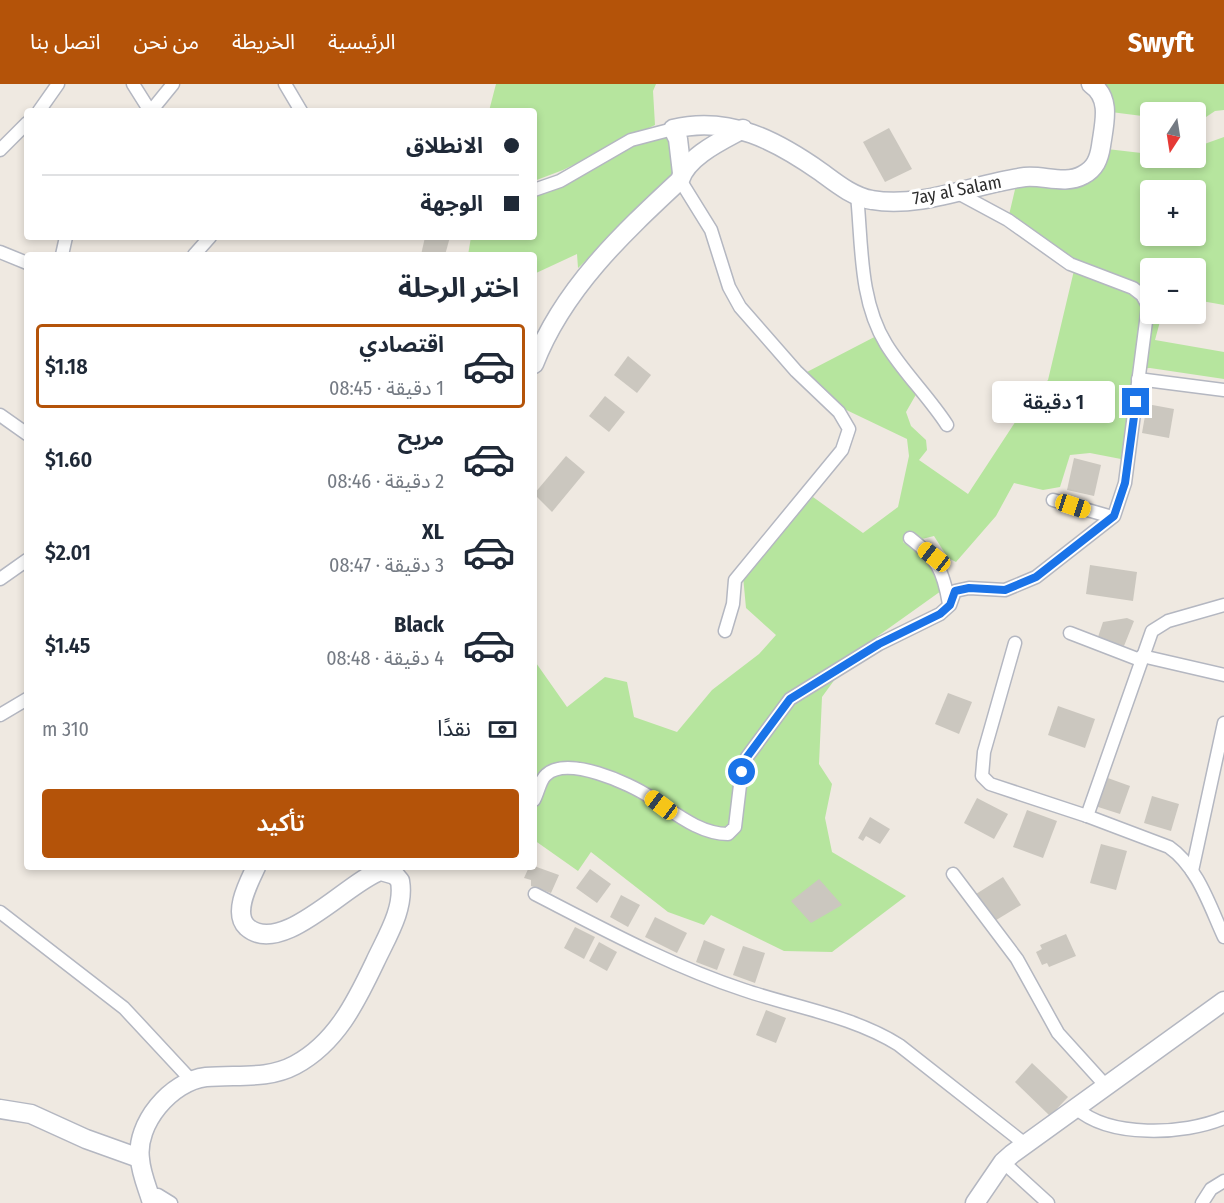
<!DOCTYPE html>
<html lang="ar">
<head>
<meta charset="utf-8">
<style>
  body { margin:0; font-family:"Fira Sans Condensed","Noto Sans Arabic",sans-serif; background:#f6f6f7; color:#1f2937; direction:rtl; height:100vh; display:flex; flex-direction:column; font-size:22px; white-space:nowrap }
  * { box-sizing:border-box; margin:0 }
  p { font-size:20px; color:#747a83 }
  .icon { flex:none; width:33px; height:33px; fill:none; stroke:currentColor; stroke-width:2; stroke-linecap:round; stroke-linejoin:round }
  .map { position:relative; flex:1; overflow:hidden; direction:ltr }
  .panel { position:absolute; left:24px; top:168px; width:513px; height:618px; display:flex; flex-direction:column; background:#fff; border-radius:6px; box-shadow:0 3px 9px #0003; direction:rtl }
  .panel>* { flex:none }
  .guide { position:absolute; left:24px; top:24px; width:513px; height:132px; border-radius:6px; box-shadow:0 3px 9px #0003; direction:rtl; display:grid; align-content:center; height:132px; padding:0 18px; background:#fff }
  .needle { width:39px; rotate:192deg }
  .controls { position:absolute; left:1140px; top:18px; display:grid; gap:12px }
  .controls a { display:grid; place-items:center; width:66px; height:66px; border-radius:6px; background:#fff; box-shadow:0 3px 9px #0003; font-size:30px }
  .end { position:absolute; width:27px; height:27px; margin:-14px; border:8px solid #1a73e8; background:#fff; box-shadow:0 0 0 3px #fff }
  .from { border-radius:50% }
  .bubble { position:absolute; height:42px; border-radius:6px; background:#fff; box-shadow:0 3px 9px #0003; font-size:20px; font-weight:600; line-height:42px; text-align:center; direction:rtl }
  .car { position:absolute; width:18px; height:36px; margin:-18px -9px; border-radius:8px; box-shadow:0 0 4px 2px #0007; background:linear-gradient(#f5c518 24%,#345 0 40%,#f5c518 0 76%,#345 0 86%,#f5c518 0) }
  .guide b { display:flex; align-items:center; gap:21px; height:57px; font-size:22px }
  .guide b+b { border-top:2px solid #e0e1e3 }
  .guide i { width:15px; height:15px; background:#1f2937 }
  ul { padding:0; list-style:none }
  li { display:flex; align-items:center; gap:18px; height:84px; margin:0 12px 9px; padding:0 6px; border:3px solid transparent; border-radius:6px }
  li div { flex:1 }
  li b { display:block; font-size:22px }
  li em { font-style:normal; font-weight:600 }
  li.on { border-color:#b45309 }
  li>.icon { width:54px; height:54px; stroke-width:1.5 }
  h2 { padding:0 18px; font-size:27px; line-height:72px }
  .pay { display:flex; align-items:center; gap:15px; height:66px; padding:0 18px; font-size:22px }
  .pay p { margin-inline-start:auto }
  .primary-button { display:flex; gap:12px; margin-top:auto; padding:12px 18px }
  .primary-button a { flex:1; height:69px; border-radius:6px; background:#b45309; color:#fff; font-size:24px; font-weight:600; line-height:69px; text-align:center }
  header { display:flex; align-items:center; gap:36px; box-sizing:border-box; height:84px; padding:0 30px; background:#b45309; color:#fff }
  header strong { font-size:28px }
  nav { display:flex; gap:33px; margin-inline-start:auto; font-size:21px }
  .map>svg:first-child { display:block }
</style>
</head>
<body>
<header>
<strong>Swyft</strong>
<nav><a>الرئيسية</a><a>الخريطة</a><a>من نحن</a><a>اتصل بنا</a></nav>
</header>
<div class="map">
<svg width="1224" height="1119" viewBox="0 0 1224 1119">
  <rect width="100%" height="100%" fill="#efe9e1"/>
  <!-- green -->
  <g fill="#b6e59e" fill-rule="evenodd">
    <path d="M496,0H656L653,7L655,41L563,86L534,97V27H489Z"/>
    <path d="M1099,0H1224V26L1215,27L1197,39L1196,28H1150V33L1111,28L1107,65L1150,70V74H1196V63L1224,53V221L1196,216V184H1150V230H1162L1155,256L1224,268V295L1150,284L1134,285L1121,375L1090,369L1070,371L1060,403L1043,406L1014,399L996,432L956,478L948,474L934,452L922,455L910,447L903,458C919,470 942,484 941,507L854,569L822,613L819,680L832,700L825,734L832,768L906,812L832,868L784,867L711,831L704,841L668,828L591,768L578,787L534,756V576L567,623L605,593L627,598L634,633L677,648L712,606L759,570L776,551L746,524L743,492L813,413L863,449L898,423L909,372L907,355L838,322L805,289L884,248L915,289L918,307L906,328L911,342L926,356L927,366L919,376L968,410L1027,320L1048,296L1076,178L1009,131L1017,97L1094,91ZM1150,106H1196V152H1150Z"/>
    <path d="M670,51L674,87L667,99L578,184L577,170L534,190V171H468L471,153H534V108L636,57Z"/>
  </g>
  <!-- building -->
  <g fill="#cbc7bf">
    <path d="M889,44L912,85L885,98L863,58Z"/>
    <path d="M425,153H450L445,171H421Z"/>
    <path d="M628,272L651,291L637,309L614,291Z"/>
    <path d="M605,312L625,328L609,348L589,332Z"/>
    <path d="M1147,320L1174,325L1169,354L1142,349Z"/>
    <path d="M566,372L585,388L552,428L534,410Z"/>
    <path d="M1074,374L1101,381L1094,412L1067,406Z"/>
    <path d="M1090,481L1137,488L1133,517L1086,510Z"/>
    <path d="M1127,534L1134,537L1124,562L1098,553L1103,538Z"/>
    <path d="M948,609L972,618L959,650L935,640Z"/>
    <path d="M1058,622L1095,635L1085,664L1048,651Z"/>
    <path d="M1105,693L1130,702L1120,730L1095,722Z"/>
    <path d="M1152,712L1179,720L1171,747L1144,739Z"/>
    <path d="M977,714L1008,730L994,755L964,739Z"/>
    <path d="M1027,726L1057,737L1043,774L1013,763Z"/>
    <path d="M870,733L890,745L880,760L866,752L863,757L858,754Z"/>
    <path d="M1101,760L1127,767L1116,806L1090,799Z"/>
    <path d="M534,782L559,791L551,809L531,802V796L524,794L529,783Z"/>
    <path d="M590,785L611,800L597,819L576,804Z"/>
    <path d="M1003,793L1021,821L993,838L976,810Z"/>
    <path d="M819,795L842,821L811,839L791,817Z"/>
    <path d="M621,811L640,821L628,843L610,833Z"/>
    <path d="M655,833L687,849L677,869L645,853Z"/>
    <path d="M575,843L595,853L584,875L564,864Z"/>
    <path d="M1066,850L1076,872L1049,883L1047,879L1042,881L1036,868L1042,865L1040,861Z"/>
    <path d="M704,856L725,865L717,886L696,878Z"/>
    <path d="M599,858L617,868L607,887L589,877Z"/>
    <path d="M743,862L765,869L755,899L733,891Z"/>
    <path d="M766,926L786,934L776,959L756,951Z"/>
    <path d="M1032,979L1068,1013L1050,1032L1015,998Z"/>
  </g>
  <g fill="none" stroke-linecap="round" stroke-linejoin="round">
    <!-- street casing -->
    <g stroke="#b4b7c1" stroke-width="15">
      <g id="street">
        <path d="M133,0L150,27"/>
        <path d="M285,0L301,27"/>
        <path d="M39,27L58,0"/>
        <path d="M151,27L173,0"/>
        <path d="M0,66L27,39"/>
        <path d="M680,96L711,146L729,203L740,223L796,287L839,328L849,345L842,366L735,496L733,520L725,547"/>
        <path d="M534,106L560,97L631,56L673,45"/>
        <path d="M857,111C862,160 859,216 886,260C903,288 929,313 947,341"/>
        <path d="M0,168L27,179"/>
        <path d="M62,171L66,153"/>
        <path d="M194,171L210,153"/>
        <path d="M1138,295L1224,306"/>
        <path d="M0,331L27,350"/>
        <path d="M1053,416L1112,433"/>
        <path d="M910,454C937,475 943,485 949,520"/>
        <path d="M0,495L27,476"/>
        <path d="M1070,549L1140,576"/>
        <path d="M1015,559L984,668L982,692L990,700L1087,732L1169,763C1198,783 1210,823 1224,853"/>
        <path d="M1142,572L1224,591"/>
        <path d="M0,631L27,615"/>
        <path d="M534,716C538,709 540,696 546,691C567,671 629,699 650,713C674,728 699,750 728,750L735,743L740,701L747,673L790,615L879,560L940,530L950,521L955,507L969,504L1005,506L1036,493L1114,432L1125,399L1148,222L1142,211L1133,204L1070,180L1008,136L956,108"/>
        <path d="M1087,732L1152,547L1168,537L1224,521"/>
        <path d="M1192,787L1224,639"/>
        <path d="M953,790L1017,875L1058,949L1106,1002"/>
        <path d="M535,810C603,845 671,882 744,906C794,923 853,932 899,961L1025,1060"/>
        <path d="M0,828L124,924L191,996"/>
        <path d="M1076,1024C1109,1054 1184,1051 1224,1034"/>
        <path d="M1003,1078L1048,1119"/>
        <path d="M150,1111H158L171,1119"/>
        <path d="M1202,1119L1211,1105L1224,1097"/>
      </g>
    </g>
    <!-- secondary casing -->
    <g stroke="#b4b7c1" stroke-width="21">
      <g id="secondary">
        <path d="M682,89L678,55L673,45C729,31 777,57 821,88C836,99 853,113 872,116C921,125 977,99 1025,93C1044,91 1065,101 1083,91C1095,85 1099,75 1101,62C1104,40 1112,14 1091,0"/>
        <path d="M534,280C563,205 622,150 680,96C687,72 723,56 743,45"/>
        <path d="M0,1025L31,1030L86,1055L139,1074"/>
        <path d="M152,1119C148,1105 141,1090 140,1075C135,1040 171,997 206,993C236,990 267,996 295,981C336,959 356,918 375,878C386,854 405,825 400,797L395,791L381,787C350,795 282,874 247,843C232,829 249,798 256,783"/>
        <path d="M975,1119L1003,1078L1012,1070L1224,917"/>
      </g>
    </g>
    <!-- street -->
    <use href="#street" stroke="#fff" stroke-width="12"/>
    <!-- secondary -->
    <use href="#secondary" stroke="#fff" stroke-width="18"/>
  </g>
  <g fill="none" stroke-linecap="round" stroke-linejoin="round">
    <!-- route -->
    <path stroke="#1a73e8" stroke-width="8" d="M742,688L747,673L790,615L879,560L940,530L950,521L955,507L969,504L1005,506L1036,493L1114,432L1125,399L1136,318"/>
  </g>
  <g text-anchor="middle" stroke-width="6" stroke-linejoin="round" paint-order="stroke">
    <!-- street labels -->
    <g font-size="18" fill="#2e2e2e" stroke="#fff">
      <text transform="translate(957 106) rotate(-11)" y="6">7ay al Salam</text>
    </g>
  </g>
</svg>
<div class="controls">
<a><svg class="needle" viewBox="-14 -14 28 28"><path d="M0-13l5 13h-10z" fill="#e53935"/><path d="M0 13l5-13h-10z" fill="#747a83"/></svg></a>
<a>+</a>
<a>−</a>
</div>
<i class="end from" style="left:742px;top:688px"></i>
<i class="end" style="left:1136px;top:318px"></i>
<div class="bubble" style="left:992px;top:297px;width:123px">1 دقيقة</div>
<i class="car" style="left:1073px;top:422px;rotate:108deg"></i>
<i class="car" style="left:934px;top:473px;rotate:308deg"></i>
<i class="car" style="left:661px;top:721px;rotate:307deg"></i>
<div class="guide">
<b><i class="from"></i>الانطلاق</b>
<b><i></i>الوجهة</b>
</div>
<section class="panel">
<h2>اختر الرحلة</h2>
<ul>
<li class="on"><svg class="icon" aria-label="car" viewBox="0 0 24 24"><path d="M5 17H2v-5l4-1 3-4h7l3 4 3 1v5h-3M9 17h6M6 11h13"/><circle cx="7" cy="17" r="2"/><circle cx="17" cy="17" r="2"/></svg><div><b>اقتصادي</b><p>1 دقيقة · 08:45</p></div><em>$1.18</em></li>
<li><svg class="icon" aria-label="car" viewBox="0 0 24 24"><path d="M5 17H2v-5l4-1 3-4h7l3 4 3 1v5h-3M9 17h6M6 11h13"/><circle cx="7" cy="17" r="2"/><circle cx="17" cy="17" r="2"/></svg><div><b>مريح</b><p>2 دقيقة · 08:46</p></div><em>$1.60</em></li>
<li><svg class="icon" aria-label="car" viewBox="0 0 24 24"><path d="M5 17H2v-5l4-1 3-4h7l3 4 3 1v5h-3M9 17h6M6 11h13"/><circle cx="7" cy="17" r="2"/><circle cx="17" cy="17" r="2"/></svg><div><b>XL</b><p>3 دقيقة · 08:47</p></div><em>$2.01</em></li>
<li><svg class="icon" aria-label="car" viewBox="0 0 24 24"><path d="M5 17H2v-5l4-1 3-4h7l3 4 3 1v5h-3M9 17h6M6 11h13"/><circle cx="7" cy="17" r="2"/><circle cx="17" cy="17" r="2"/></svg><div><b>Black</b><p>4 دقيقة · 08:48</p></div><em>$1.45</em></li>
</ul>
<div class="pay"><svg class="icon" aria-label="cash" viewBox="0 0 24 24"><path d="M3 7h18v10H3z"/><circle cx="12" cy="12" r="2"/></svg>نقدًا<p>310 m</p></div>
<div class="primary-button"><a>تأكيد</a></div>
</section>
</div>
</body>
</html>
